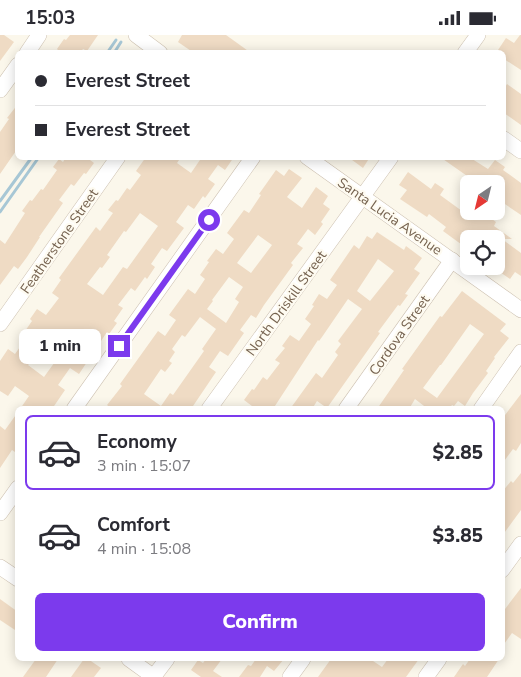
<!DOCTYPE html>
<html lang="en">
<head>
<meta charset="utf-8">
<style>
  body { margin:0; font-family:"Nunito Sans",sans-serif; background:#f2f2f3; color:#2b2b33; height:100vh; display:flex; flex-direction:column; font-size:19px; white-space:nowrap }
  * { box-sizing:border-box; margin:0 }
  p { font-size:16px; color:#7c7c81 }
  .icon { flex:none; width:28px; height:28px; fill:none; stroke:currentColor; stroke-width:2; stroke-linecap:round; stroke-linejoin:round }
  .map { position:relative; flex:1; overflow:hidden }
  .drawer { position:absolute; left:15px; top:371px; width:490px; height:255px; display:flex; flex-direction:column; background:#fff; border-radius:8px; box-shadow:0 2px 12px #0003 }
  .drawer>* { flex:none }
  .hud { position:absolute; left:15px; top:15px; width:491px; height:110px; border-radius:8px; box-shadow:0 2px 12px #0003; display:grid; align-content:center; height:110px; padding:0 20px; background:#fff }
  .needle { width:32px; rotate:215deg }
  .fabs { position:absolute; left:460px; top:140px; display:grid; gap:10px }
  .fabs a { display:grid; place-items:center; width:45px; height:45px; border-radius:8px; background:#fff; box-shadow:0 2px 12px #0003; font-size:25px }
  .end { position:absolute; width:22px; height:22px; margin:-11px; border:6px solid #7c3aed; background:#fff; box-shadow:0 0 0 2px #fff }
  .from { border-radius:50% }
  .bubble { position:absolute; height:35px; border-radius:8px; background:#fff; box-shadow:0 2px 12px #0003; font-size:16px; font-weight:800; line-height:35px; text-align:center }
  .hud b { display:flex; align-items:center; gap:18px; height:48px; font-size:19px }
  .hud b+b { border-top:1px solid #e1e1e2 }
  .hud i { width:12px; height:12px; background:#2b2b33 }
  ul { padding:9px 0 0; list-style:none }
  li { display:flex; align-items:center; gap:15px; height:75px; margin:0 10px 8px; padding:0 10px; border:2px solid transparent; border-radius:8px }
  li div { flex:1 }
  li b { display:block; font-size:19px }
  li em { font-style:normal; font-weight:800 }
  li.active { border-color:#7c3aed }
  li>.icon { width:45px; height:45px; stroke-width:1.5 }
  .action { display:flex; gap:10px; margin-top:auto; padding:10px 20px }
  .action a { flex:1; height:58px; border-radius:8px; background:#7c3aed; color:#fff; font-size:20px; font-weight:800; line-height:58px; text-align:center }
  .status { display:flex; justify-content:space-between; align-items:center; height:35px; padding:0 25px; background:#fff; direction:ltr }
  .status svg { height:14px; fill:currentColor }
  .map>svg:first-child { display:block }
</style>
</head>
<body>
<div class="status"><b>15:03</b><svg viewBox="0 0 49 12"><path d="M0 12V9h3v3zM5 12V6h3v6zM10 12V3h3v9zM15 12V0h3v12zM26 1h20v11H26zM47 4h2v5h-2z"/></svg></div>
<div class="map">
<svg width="521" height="642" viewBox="0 0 521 642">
  <rect width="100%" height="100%" fill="#fbf7eb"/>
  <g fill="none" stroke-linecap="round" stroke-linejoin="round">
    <!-- stream -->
    <g stroke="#a7c7d5" stroke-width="3">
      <path d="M107,18L116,5"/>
      <path d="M114,18L121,7"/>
      <path d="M0,166L32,122"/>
      <path d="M0,177L39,122"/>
    </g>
  </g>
  <!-- building -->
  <g fill="#efdbc4" fill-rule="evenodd">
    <path d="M0,0H4L14,7L0,26Z"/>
    <path d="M70,0H98L87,16L83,14L80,18H61L57,14L64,4L66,5Z"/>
    <path d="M182,0H226L251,18H194L178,7Z"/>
    <path d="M520,0H521V35L504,24V18H496L506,3L514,8Z"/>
    <path d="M507,49L521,59V90L504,78V54Z"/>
    <path d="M18,69V113L0,139V97L9,84L7,83Z"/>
    <path d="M66,122H86L94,128L86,139L84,138L74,151L71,149L59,165L63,168L39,202H40L27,222L18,234L14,231L0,250V205L5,209L25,178L22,176L30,165L32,166L41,154L43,155L57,135L53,132L59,124L63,127Z"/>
    <path d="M146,122H181L177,128L191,138L202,122H234L225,135L218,130L208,144L215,149L205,163L203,161L194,174L188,170L176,187L184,193L167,216L162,213L151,229L155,232L147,244L145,242L135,256L131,253L118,270L123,273L114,286L117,288L109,299L107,297L79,339L70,333L58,350L65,355L52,374H20L29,361L15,351L8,361L0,356V326L8,314L15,319L27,302L23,299L32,286L30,284L37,274L46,280L59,263L52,258L61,245L59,243L96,192L100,196L113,178L108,175L116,165L118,166L127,153L130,155L141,140L136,136ZM140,178L158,191L127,234L123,232L103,260L87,249L100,232L102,233L110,222L107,220L124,196L126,197ZM49,298L65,310L55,323L57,324L44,342L28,330L35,322L33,321Z"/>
    <path d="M348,122H370L363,133Z"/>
    <path d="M440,122H469L488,134L495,125L505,132L503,135L521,148V180L496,163V149H466L470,143Z"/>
    <path d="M289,134L302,143L287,162L302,173L316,152L328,161L323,169L330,174L321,187L323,189L315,200L308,194L297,209L303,213L291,228L293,230L264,270L256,283L251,280L240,295L244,298L228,321L220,316L209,332L216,337L191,374H112L107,370L122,351L120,349L158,296L165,301L176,285L169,280L188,254L195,259L205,244L200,240L209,227L207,226L216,214L223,219L234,204L227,198L244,175L249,178L261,160L259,159L276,135L284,141ZM258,200L272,210L251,238L237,228ZM229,242L243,252L235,264L239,267L226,288L207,274L213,266L212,265ZM200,282L216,294L202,314L204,316L173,360L170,358L161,371L144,359L161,334L165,337L172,328L169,326L175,317L172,314L182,300L185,302Z"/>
    <path d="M408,137L431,154L435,148L444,154L440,160L473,184L478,176H481L496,187L494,191L512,204H502L521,218V241L515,237L510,244L497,235L503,227L496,222V204H469V215L443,196L446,192L429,179L427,182L400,164L407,155L399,150Z"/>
    <path d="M377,197L404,215L406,211L422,223L414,234L420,238L405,259L408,260L400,271L398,270L378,297L380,298L327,373L317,366L312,374H290L316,338L322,343L338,320L335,317L341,309L338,306L362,274L348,264L322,302L319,306L318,305L273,374H256L244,365L252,354L254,355L263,342L267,345L280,328L275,325L285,313L282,311L290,300L299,306L311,289L305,284L314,271L312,270L319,259L327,264L337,250L330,245L354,210L359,214L367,201L372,204ZM378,224L394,236L370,266L357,256Z"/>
    <path d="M462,256L506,289L500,296L509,303L494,322L495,323L486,336L488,338L473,358L465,371L458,366L454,371L452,370L449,374H428L415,364L409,374H377L404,335L402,334L440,281L442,282ZM470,289L484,299L437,363L423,353L440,330H441Z"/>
    <path d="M521,359V408L516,416L513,414L502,429V384Z"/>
    <path d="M18,377V419L12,415L0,433V391L5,395Z"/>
    <path d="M521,438V475L502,501V457L511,446L513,448Z"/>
    <path d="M521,553V604L512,598L502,612V578Z"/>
    <path d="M0,564L18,577V597L0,585Z"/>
    <path d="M36,624H58L46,642H23Z"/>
    <path d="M84,624H88L101,633L94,642H71Z"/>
    <path d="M206,624H222L213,636L222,642H201L191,635L198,625L203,628Z"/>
    <path d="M256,624H284L274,636L267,631L260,642H239L248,630L251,631Z"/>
    <path d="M331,624H370L382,632L388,624H419L406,642H318Z"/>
    <path d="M470,624H499L487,642H454L463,629L465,631Z"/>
  </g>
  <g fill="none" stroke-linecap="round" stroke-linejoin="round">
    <!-- minor casing -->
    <g stroke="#cdc1b1" stroke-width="16">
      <g id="minor">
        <path d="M136,0L160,18"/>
        <path d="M27,18L39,0"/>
        <path d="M465,18L478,0"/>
        <path d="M0,55L18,30"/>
        <path d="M504,104L521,116"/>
        <path d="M307,122L521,275"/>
        <path d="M0,289L118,122"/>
        <path d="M74,374L253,122"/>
        <path d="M209,374L391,122"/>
        <path d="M346,374L452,225"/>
        <path d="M481,374L521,317"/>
        <path d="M0,478L18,453"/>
        <path d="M0,532L18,544"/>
        <path d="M502,535L521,509"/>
        <path d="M129,624L154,642"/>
        <path d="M154,641L167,624"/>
        <path d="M290,642L303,624"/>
        <path d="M426,642L439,624"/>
      </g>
    </g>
    <!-- minor -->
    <use href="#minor" stroke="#fff" stroke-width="15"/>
  </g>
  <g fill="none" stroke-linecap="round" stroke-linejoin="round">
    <!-- route -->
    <path stroke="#7c3aed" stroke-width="6" d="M119,311L209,185"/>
  </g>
  <g text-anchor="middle" stroke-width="4.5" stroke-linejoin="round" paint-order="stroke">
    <!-- street labels -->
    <g font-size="14" fill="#75624f" stroke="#fefbf1">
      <text transform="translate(390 181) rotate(35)" y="5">Santa Lucia Avenue</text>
      <text transform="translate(59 206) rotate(-55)" y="5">Featherstone Street</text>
      <text transform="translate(286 268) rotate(-54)" y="5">North Driskill Street</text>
      <text transform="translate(399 300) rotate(-55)" y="5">Cordova Street</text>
    </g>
  </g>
</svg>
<div class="fabs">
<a><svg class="needle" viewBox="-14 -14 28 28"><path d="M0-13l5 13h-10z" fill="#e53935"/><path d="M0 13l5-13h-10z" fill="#7c7c81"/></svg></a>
<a><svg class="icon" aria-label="locate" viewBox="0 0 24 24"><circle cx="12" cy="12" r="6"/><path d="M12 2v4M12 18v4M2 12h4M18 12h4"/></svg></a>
</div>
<i class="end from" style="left:209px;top:185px"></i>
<i class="end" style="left:119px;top:311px"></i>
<div class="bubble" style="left:19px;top:294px;width:82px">1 min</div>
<div class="hud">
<b><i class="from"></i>Everest Street</b>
<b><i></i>Everest Street</b>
</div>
<section class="drawer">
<ul>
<li class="active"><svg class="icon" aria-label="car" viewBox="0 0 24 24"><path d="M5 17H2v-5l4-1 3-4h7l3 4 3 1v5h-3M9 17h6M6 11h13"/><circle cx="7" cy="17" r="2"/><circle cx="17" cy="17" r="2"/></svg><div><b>Economy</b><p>3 min · 15:07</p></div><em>$2.85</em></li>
<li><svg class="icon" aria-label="car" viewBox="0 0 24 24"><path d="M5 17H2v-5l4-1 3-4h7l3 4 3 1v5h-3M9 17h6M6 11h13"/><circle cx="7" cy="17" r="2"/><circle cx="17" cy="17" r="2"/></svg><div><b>Comfort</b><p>4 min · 15:08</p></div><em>$3.85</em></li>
</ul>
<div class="action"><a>Confirm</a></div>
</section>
</div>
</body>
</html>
